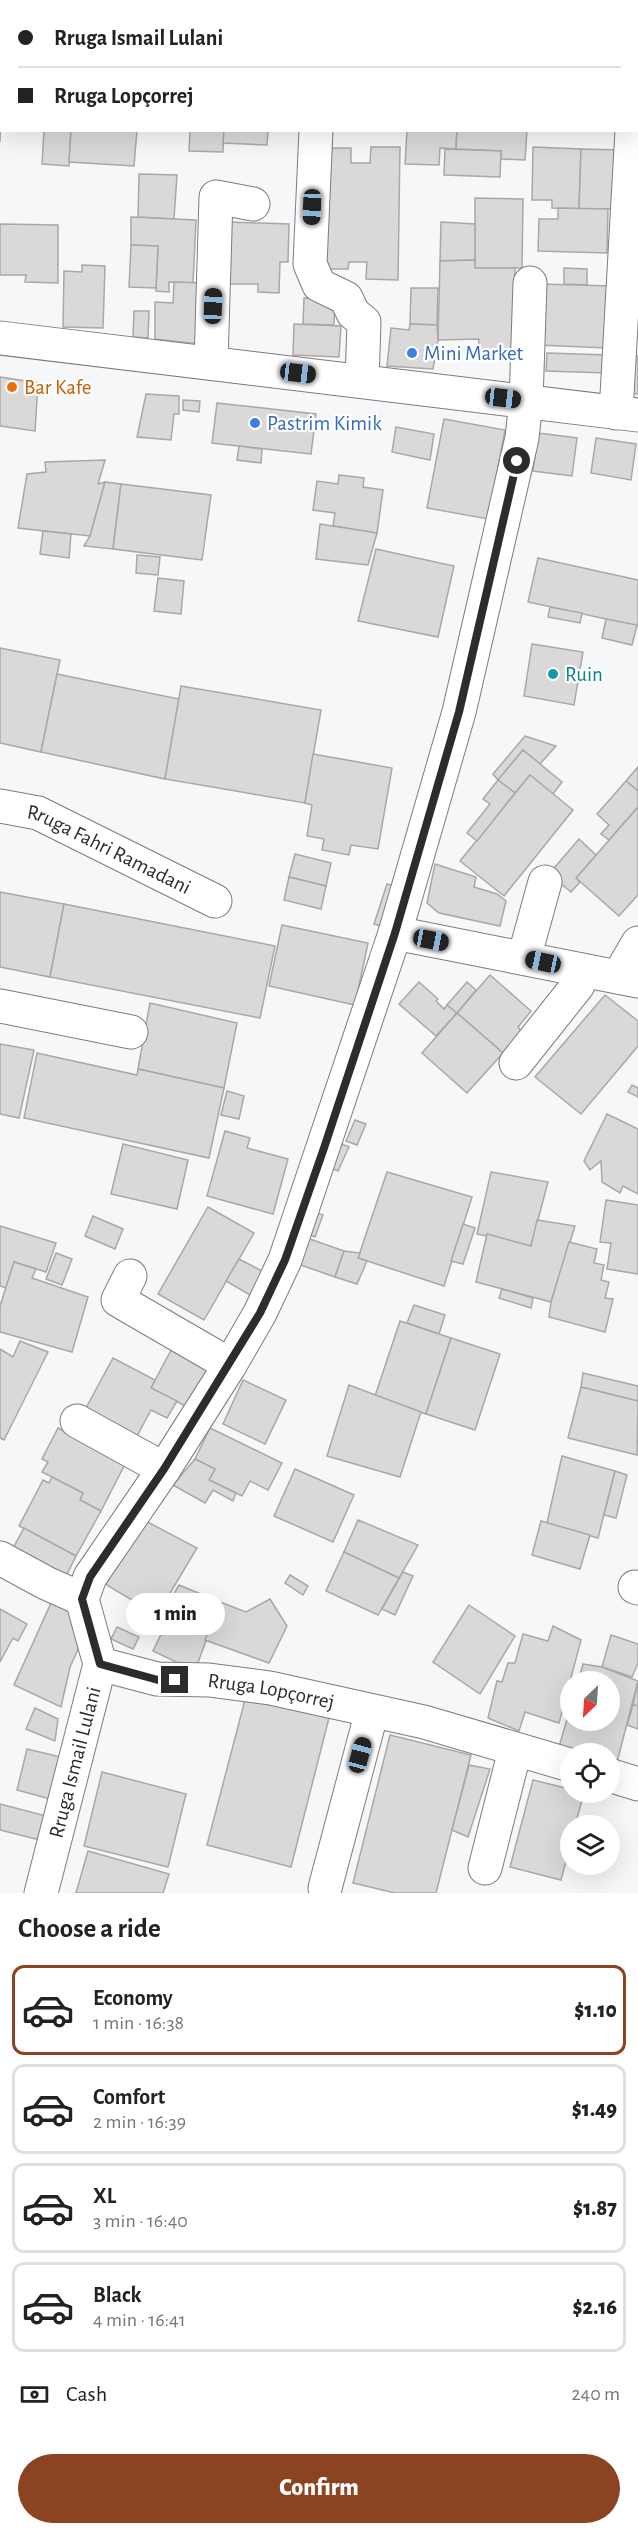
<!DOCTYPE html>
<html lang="en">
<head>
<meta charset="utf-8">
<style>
  body { margin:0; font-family:"Alegreya Sans",sans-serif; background:#f6f6f6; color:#222; height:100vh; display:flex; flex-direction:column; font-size:22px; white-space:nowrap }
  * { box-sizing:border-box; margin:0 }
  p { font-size:20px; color:#767676 }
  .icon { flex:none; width:33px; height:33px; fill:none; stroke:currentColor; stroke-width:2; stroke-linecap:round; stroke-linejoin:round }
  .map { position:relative; height:1893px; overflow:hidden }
  .drawer { display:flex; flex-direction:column; background:#fff; flex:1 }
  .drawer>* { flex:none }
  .guide { position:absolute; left:0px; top:0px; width:639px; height:132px; box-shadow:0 6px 24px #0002; display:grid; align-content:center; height:132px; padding:0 18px; background:#fff }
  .needle { width:39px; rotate:205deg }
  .controls { position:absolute; left:560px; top:1671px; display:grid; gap:12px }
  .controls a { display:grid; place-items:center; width:60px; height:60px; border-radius:50%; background:#fff; box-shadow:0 6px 24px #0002; font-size:30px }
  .end { position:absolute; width:27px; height:27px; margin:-14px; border:8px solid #2c2c2d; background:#fff; box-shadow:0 0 0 3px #fff }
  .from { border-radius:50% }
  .bubble { position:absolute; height:42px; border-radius:21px; background:#fff; box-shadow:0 6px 24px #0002; font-size:20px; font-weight:800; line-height:42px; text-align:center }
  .car { position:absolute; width:18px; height:36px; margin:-18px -9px; border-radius:8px; box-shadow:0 0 4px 2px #0007; background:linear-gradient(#222 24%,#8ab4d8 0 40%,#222 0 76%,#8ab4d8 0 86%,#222 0) }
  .guide b { display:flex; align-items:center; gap:21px; height:57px; font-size:22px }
  .guide b+b { border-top:2px solid #e0e0e0 }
  .guide i { width:15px; height:15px; background:#222 }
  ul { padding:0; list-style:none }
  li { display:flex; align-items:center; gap:18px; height:90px; margin:0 12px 9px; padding:0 6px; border:3px solid #e0e0e0; border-radius:12px }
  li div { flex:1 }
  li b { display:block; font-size:22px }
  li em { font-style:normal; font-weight:800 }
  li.selected { border-color:#8b4322 }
  li>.icon { width:54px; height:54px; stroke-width:1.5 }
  h2 { padding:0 18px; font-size:27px; line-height:72px }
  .pay { display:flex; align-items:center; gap:15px; height:66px; padding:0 18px; font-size:22px }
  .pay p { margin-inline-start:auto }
  .primary-button { display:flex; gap:12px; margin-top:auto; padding:12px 18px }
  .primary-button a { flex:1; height:69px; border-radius:36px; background:#8b4322; color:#fff; font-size:24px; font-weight:800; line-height:69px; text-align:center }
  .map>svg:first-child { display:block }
</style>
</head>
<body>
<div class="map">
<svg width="638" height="1893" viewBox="0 0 638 1893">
  <rect width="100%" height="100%" fill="#f6f7f9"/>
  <!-- building -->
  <g fill="#dbd9d8" stroke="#aaa8a7" stroke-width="1.5">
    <path d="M51,0H84V2H52Z"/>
    <path d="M534,0H609L534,2Z"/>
    <path d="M609,0H635V2L609,1Z"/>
    <path d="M0,91H2L0,142Z"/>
    <path d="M44,130L71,131L69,166L42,164Z"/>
    <path d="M137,130L134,166L69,162L71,130Z"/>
    <path d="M190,130H224L223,152L189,151Z"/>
    <path d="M224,130H268L267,145L223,143Z"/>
    <path d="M407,130H457L456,149L440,148L439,165L405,164Z"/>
    <path d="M457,130H527L525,160L501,159V151L456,149Z"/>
    <path d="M371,147H400L398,280L366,279L367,262H349L348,269H320L321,148H351V163H370Z"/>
    <path d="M533,147L581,149L579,209L552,208V200H532Z"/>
    <path d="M445,149L501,151L500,177L444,175Z"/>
    <path d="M581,149L623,150L622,209H579Z"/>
    <path d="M139,174L177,175L174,219L138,217Z"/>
    <path d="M475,198L523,199L522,268H475Z"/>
    <path d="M558,208L608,209L607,253L538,251L539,219H558Z"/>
    <path d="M131,217L196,220L193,283L169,282V292L156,291L158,246L131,245Z"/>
    <path d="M228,222L289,224L288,262H280L279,293L258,292V284H227Z"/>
    <path d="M441,222L475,224V260L440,261Z"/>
    <path d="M0,224L58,225V283L25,282L26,275H0Z"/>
    <path d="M131,245L158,246L156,288L129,287Z"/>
    <path d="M475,260V268H515L513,350L478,351L479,339L438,340L440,261Z"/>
    <path d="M82,265L105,266L103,328L63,327L64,271L82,272Z"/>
    <path d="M564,268L587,269V285L564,284Z"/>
    <path d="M174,282L202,283L200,344L155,339V302L173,303Z"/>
    <path d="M541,284L611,286L607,348L538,345Z"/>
    <path d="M411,288H438L437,325L410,324Z"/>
    <path d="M304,298L335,299L334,325L303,324Z"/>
    <path d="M134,311H149L148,338L133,337Z"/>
    <path d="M294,324L341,326L339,357L293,355Z"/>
    <path d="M410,324L437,325L438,340L433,369L387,366L391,328L409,330Z"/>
    <path d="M547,353L608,355L607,373L546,371Z"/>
    <path d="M631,356H638V394L628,393Z"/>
    <path d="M0,377L38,383L35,431L0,426Z"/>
    <path d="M146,394L179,396V414H174L171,440L137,437Z"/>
    <path d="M183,400L200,401L199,412L183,410Z"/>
    <path d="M217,403L316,414L311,454L212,443Z"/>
    <path d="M444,419L505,430L488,519L427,508Z"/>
    <path d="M396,427L434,434L430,460L392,452Z"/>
    <path d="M538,433L577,438L572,476L533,471Z"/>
    <path d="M596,438L636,444L631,480L591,473Z"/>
    <path d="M239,446L262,449L261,463L237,460Z"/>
    <path d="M105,460L98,484L105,482L90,536L18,528L27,474L46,472L45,462Z"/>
    <path d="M339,475L364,478L363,487L383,490L377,533L333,526L335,513L313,510L317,481L338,484Z"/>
    <path d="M105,482L121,484L113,549L84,546L90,536Z"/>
    <path d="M121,484L211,495L202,560L113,549Z"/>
    <path d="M320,524L377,533L368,565L316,559Z"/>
    <path d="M43,531L71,534L69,558L40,554Z"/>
    <path d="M376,549L454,566L438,637L358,621Z"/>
    <path d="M137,555L160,557L158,575L136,573Z"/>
    <path d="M538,558L638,580V626L528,602Z"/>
    <path d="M158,578L184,581L181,614L154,611Z"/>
    <path d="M550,607L582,613L580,623L548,617Z"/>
    <path d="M606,619L637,625L632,645L602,638Z"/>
    <path d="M532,644L583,652L574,705L524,696Z"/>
    <path d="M0,648L60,660L41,752L0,743Z"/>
    <path d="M57,674L179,699L165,779L41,752Z"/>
    <path d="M181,686L321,710L305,803L165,779Z"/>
    <path d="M525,736L556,746L540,764L523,750L498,780L493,774Z"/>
    <path d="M523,750L562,782L553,794L530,775L515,793L498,780Z"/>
    <path d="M313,754L392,768L378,849L351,845L349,855L322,850L324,839L307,836L312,805L305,803Z"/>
    <path d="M638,767V791L626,781Z"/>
    <path d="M530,775L573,810L504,896L460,861Z"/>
    <path d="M498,780L515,793L477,841L467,833L490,804L483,799Z"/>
    <path d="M626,781L638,791V807L609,840L601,834L609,825L597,814Z"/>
    <path d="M638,807V895L619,916L576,878Z"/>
    <path d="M579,839L596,855L576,878L580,882L571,892L549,874Z"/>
    <path d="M295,854L331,863L326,886L289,877Z"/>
    <path d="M435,864L476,877L474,887L497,894L506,901L500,926L439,913L427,903Z"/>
    <path d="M289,877L326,886L321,909L284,900Z"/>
    <path d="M387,884L398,887L384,927L374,924Z"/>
    <path d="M0,892L64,904L50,977L0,967Z"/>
    <path d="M64,904L275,946L260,1018L50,977Z"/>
    <path d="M282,925L368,943L355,1005L269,986Z"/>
    <path d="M490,975L531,1011L518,1027L521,1031L503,1053L457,1013Z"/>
    <path d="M419,982L438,999L436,1001L444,1009L447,1005L457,1013L436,1036L399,1004Z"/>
    <path d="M467,982L476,990L457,1013L447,1005Z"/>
    <path d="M605,995L638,1021V1046L581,1114L535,1077Z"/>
    <path d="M150,1003L237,1023L224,1088L138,1069Z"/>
    <path d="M457,1013L503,1053L467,1093L422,1053Z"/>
    <path d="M0,1044L34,1050L19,1118L0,1114Z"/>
    <path d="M37,1053L137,1075L138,1069L224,1088L209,1158L24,1118Z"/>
    <path d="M632,1085L638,1088V1097L628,1092Z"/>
    <path d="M227,1091L244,1096L239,1119L221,1115Z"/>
    <path d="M607,1114L638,1129V1194L623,1186L620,1193L602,1182L601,1161L590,1170L584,1161Z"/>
    <path d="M355,1120L366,1124L357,1145L346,1141Z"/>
    <path d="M225,1131L250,1138L247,1148L288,1159L273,1214L207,1196Z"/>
    <path d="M123,1144L188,1160L177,1209L111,1194Z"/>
    <path d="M342,1144L349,1147L338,1171L331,1168Z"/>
    <path d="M387,1172L472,1197L444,1286L358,1258Z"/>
    <path d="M491,1172L548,1182L531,1246L477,1234Z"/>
    <path d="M606,1200L638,1205V1274L607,1269L611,1243L600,1242Z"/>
    <path d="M208,1207L254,1233L204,1320L158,1294Z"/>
    <path d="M316,1213L323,1215L315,1237L308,1234Z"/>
    <path d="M93,1216L123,1229L115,1249L85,1236Z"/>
    <path d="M537,1220L575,1226L551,1302L476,1282L487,1234L531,1246Z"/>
    <path d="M463,1224L475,1228L463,1264L451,1261Z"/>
    <path d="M0,1226L56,1243L46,1272L14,1262L6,1288L0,1286Z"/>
    <path d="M307,1238L344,1251L335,1277L298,1264Z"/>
    <path d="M569,1242L597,1249L594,1263L604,1265L601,1280L609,1282L605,1298L613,1299L605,1332L549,1317L551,1302Z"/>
    <path d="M344,1251L360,1253L358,1258L367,1261L357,1284L335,1277Z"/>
    <path d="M56,1253L72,1259L62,1285L46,1279Z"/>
    <path d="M239,1259L264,1272L250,1295L226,1281Z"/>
    <path d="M14,1262L36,1269L32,1278L88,1297L72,1352L0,1332V1306Z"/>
    <path d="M502,1289L533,1298L531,1308L499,1298Z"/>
    <path d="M414,1305L445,1315L439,1334L407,1323Z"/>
    <path d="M400,1321L451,1338L426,1414L375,1396Z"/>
    <path d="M451,1338L500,1354L475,1430L426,1414Z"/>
    <path d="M177,1339L214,1358L187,1407L151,1388Z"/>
    <path d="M20,1341L48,1352L4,1440L0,1438V1349L13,1357Z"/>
    <path d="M113,1358L155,1380L151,1388L177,1401L167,1418L151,1410L137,1436L86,1408Z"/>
    <path d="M583,1373L638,1386V1401L581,1387Z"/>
    <path d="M243,1380L286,1400L265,1444L223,1424Z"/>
    <path d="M349,1385L421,1412L400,1477L327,1456Z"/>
    <path d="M581,1387L638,1401L637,1455L568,1438Z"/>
    <path d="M58,1428L125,1464L101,1511L80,1500L83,1493L42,1472L48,1462L42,1459Z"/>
    <path d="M210,1428L282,1463L268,1490L250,1481L242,1496L209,1480L215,1469L195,1459Z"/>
    <path d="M562,1456L615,1471L598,1538L547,1523Z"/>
    <path d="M195,1459L215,1469L209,1480L236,1493L233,1501L213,1490L205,1503L173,1485Z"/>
    <path d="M295,1469L354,1495L333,1542L274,1516Z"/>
    <path d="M615,1471L627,1475L616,1518L604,1515Z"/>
    <path d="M52,1477L83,1493L80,1500L101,1511L76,1556L19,1526L43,1480L49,1483Z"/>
    <path d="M140,1518L197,1548L157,1615L105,1584Z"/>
    <path d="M358,1520L418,1545L399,1578L344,1552Z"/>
    <path d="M541,1521L590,1535L580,1569L532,1555Z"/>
    <path d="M24,1528L76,1556L65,1578L12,1550Z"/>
    <path d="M344,1552L399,1578L378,1615L326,1591Z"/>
    <path d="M403,1572L413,1576L395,1615L382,1609Z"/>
    <path d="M290,1575L308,1586L303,1595L285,1583Z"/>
    <path d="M179,1585L220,1602L195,1671L153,1651L166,1624L158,1621Z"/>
    <path d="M270,1599L287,1626L269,1663L205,1640L220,1602L246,1612Z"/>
    <path d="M51,1603L74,1612L80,1645L70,1667L61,1707L14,1685Z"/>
    <path d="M469,1605L515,1636L480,1694L433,1662Z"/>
    <path d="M0,1609L27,1624L18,1641L13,1638L0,1662Z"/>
    <path d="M553,1626L581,1640L559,1723L525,1712L519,1731L488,1718L497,1681L502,1682L508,1663H515L523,1634L548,1641Z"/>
    <path d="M117,1627L139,1637L133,1649L111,1639Z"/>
    <path d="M611,1635L638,1644V1663L632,1677L602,1667Z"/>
    <path d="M583,1664L602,1667L638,1681L616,1766L609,1764V1754H572L558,1750L570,1709V1720H609V1682H578Z"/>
    <path d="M638,1681V1706L633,1705Z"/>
    <path d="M246,1696L329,1718L291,1867L207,1845Z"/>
    <path d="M633,1705L638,1706V1729L627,1725Z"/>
    <path d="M35,1708L58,1719L55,1741L26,1729Z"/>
    <path d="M390,1735L471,1755L436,1893H395L353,1883Z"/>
    <path d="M27,1749L65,1758L54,1800L17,1790Z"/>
    <path d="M469,1765L490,1769L468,1837L452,1830Z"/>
    <path d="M102,1772L186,1794L168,1867L84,1846Z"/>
    <path d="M533,1780L570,1789V1792L584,1793L575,1826H570V1846L561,1880L510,1867Z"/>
    <path d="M0,1804L50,1817L44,1841L0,1830Z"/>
    <path d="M88,1851L169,1874L163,1893H76Z"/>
  </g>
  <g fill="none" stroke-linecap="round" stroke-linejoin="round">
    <!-- minor casing -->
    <g stroke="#7c7c7e" stroke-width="35">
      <g id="minor">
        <path d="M322,2V0"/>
        <path d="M346,2L347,0"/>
        <path d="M638,34V25"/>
        <path d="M316,130L310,264L319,285L346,298L353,313L364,322L362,381"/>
        <path d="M0,338L638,415"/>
        <path d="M211,363L216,197L253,204"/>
        <path d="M616,413L632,130"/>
        <path id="s1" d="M0,806L38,813L215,901"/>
        <path d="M395,933L638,981"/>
        <path d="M524,958L545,882"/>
        <path d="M618,977L638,943"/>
        <path d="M0,1006L131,1032"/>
        <path d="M516,1063L578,985L581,970"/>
        <path d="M130,1276L118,1300L230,1365"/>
        <path d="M77,1421L164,1469"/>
        <path d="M0,1558L46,1583L82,1599"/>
        <path d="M635,1587L638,1588"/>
        <path id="s2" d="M100,1664L157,1679L209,1680L270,1688L424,1722L570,1765"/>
        <path d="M609,1775L638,1784"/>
        <path d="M485,1868L515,1750"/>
        <path d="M325,1888L372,1711"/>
        <path id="s3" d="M41,1893L100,1664L82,1599L90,1577L164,1469L230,1365L260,1313L285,1260L395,933L459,712L522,438L526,401L530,283"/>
      </g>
    </g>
    <!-- minor -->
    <use href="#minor" stroke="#fff" stroke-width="33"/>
  </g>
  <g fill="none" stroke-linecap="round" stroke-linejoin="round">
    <!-- route -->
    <path stroke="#2c2c2d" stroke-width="8" d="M175,1680H158L100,1664L82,1599L90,1577L164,1469L260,1313L285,1260L324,1148L395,933L459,712L517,461"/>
  </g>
  <!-- markers -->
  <g fill="#3f7fe0" stroke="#fff" stroke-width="2">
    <circle cx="412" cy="353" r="6"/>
    <circle cx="255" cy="423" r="6"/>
  </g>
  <circle fill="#e8710a" stroke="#fff" stroke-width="2" cx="12" cy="387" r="6"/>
  <circle fill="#0f9aa8" stroke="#fff" stroke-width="2" cx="553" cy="674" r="6"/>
  <g text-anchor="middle" stroke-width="4.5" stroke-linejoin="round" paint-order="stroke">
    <!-- shop labels -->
    <g font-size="21" fill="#366cbe" stroke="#fff" text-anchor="start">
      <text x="424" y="360">Mini Market</text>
      <text x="267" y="430">Pastrim Kimik</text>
    </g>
    <!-- food labels -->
    <g font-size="21" fill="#c56008" stroke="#fff" text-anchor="start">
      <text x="24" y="394">Bar Kafe</text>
    </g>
    <!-- culture labels -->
    <g font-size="21" fill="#0d838f" stroke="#fff" text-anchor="start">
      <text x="565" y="681">Ruin</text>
    </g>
    <!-- street labels -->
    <g font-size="21" fill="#2c2c2d" stroke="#fff">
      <text dy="7" stroke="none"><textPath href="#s1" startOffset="118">Rruga Fahri Ramadani</textPath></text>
      <text dy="7" stroke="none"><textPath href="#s2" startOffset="174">Rruga Lopçorrej</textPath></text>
      <text dy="7" stroke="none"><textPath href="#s3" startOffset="135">Rruga Ismail Lulani</textPath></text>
    </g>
  </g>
</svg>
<div class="controls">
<a><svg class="needle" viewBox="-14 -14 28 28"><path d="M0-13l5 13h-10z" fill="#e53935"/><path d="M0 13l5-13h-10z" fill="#767676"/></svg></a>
<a><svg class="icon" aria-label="locate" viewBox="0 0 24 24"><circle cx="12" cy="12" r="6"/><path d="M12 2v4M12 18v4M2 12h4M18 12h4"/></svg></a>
<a><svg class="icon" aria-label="layers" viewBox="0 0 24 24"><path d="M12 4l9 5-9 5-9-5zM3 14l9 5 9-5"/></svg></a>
</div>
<i class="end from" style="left:517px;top:461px"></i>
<i class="end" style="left:175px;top:1680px"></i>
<div class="bubble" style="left:126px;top:1593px;width:99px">1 min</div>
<i class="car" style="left:312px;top:207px;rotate:182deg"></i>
<i class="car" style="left:213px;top:306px;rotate:2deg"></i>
<i class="car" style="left:298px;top:373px;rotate:97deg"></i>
<i class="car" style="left:503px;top:398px;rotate:97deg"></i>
<i class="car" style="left:431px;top:940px;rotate:101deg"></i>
<i class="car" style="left:543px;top:962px;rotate:282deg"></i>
<i class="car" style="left:360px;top:1755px;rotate:15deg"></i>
<div class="guide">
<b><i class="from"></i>Rruga Ismail Lulani</b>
<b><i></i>Rruga Lopçorrej</b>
</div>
</div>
<section class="drawer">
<h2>Choose a ride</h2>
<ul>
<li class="selected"><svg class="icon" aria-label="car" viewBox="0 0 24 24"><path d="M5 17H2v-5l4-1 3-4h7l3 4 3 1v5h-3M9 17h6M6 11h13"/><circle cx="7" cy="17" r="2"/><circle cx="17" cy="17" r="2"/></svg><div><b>Economy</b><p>1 min · 16:38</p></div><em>$1.10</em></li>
<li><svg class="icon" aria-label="car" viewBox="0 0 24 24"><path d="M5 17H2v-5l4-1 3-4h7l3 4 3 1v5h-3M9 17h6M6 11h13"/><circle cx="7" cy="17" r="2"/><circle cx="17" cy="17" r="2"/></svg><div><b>Comfort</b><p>2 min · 16:39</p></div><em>$1.49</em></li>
<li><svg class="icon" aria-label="car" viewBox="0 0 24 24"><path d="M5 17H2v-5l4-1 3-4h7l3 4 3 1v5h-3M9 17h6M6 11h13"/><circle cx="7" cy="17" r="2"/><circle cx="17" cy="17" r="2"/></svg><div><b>XL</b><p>3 min · 16:40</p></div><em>$1.87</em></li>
<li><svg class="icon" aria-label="car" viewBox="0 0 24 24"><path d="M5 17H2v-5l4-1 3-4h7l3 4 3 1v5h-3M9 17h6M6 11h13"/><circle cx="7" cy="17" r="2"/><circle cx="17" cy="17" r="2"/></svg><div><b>Black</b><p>4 min · 16:41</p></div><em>$2.16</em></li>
</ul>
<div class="pay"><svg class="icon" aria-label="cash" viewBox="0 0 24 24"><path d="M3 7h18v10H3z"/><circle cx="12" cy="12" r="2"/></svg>Cash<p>240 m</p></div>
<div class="primary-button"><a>Confirm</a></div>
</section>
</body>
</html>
